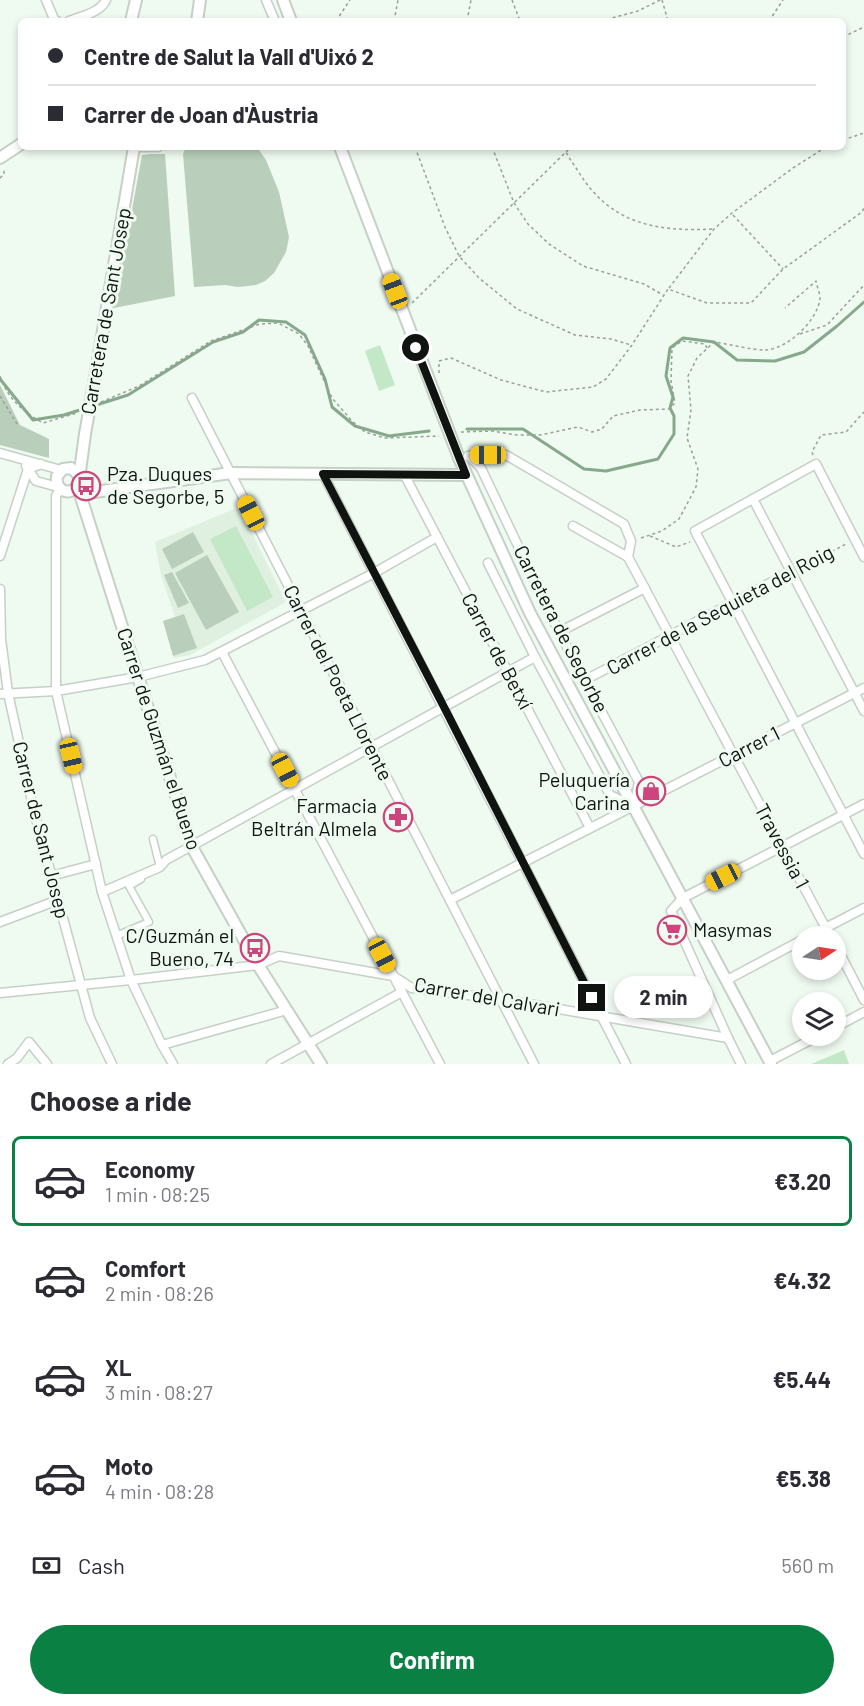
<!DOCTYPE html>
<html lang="en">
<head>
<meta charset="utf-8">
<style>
  body { margin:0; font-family:Barlow,sans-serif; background:#f7f7f7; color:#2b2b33; height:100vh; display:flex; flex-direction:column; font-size:22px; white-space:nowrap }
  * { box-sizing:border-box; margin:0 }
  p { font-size:20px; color:#7c7c81 }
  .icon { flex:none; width:33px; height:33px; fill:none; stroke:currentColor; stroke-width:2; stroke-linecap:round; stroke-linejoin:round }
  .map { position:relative; height:1064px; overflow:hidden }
  .drawer { display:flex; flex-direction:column; background:#fff; flex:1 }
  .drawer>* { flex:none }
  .hud { position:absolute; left:18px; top:18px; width:828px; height:132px; border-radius:9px; box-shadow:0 3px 9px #0003; display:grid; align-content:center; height:132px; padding:0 30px; background:#fff }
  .needle { width:39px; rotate:78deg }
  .controls { position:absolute; left:792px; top:926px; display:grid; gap:12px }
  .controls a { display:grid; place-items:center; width:54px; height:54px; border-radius:50%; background:#fff; box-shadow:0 3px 9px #0003; font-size:30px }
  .end { position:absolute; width:27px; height:27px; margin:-14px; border:8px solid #101411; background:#fff; box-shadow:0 0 0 3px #fff }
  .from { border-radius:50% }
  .bubble { position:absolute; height:42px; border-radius:21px; background:#fff; box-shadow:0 3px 9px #0003; font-size:20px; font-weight:700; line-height:42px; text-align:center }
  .car { position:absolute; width:18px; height:36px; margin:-18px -9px; border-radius:8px; box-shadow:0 0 4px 2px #0007; background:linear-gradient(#f5c518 24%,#345 0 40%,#f5c518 0 76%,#345 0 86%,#f5c518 0) }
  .hud b { display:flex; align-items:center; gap:21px; height:57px; font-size:22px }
  .hud b+b { border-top:2px solid #e1e1e2 }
  .hud i { width:15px; height:15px; background:#2b2b33 }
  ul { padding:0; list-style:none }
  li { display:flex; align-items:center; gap:18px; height:90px; margin:0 12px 9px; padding:0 18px; border:3px solid transparent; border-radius:9px }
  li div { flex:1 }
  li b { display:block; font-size:22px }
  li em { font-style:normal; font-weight:700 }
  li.on { border-color:#0b8043 }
  li>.icon { width:54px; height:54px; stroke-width:1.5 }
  h2 { padding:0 30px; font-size:27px; line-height:72px }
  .pay { display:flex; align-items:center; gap:15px; height:66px; padding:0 30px; font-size:22px }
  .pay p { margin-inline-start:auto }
  .action { display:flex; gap:12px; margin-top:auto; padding:12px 30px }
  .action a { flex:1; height:69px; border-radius:36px; background:#0b8043; color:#fff; font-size:24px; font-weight:700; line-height:69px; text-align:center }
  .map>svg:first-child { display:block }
</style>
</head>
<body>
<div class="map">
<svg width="864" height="1064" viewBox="0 0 864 1064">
  <rect width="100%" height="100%" fill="#effaf0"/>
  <!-- built -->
  <path fill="#dff0e0" d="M239,507L286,602L190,655L174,658L163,621L175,617L161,575L155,542Z"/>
  <!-- green -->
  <g fill="#b9cfbb">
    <path d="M186,147H257L266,160L279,192L289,237L286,252L274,273L265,281L256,285L238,287L225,285L194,287L183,154Z"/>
    <path d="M150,154H165L175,296L114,308L142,155Z"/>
    <path d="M0,385L20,425L49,439V458L0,445Z"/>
    <path d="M193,532L204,552L172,569L162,549Z"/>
    <path d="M207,555L239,612L206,630L175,573Z"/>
    <path d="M172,572L189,603L178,608L164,575Z"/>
    <path d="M184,614L197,648L173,656L163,621Z"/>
  </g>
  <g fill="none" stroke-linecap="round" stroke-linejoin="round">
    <!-- stream -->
    <g stroke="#87a98b" stroke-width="3">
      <path d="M0,379L33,420L64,415L86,408"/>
      <path d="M93,406L128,395L213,342L243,332L259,320L286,322L305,335L325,379L332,407L355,426L389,436L429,431"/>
      <path d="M467,429H523L584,469L606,471L658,459L674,434V416L670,408L673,397L666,376L670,348L683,338L714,342L737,360L775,361L804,352L837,326L864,302"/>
    </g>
  </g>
  <!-- building -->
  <g fill="#c3e8c8">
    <path d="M380,345L395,385L379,391L365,351Z"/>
    <path d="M236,526L273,597L247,611L210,539Z"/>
    <path d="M844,1050L849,1064H811L835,1054Z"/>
  </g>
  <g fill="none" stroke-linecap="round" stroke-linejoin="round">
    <!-- pedestrian casing -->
    <g stroke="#c5d0c6" stroke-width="9">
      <g id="pedestrian">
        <path d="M153,839L160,867L157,869"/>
        <path d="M116,936L149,922L129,886L141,879"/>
      </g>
    </g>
    <!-- minor casing -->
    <g stroke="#c5d0c6" stroke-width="11">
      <g id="minor">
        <path d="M46,0L54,19L57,21"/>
        <path d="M266,0L275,21"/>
        <path d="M69,21C81,16 100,13 106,0"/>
        <path d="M134,147H158"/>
        <path d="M192,398L534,1064"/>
        <path d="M0,453L61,470"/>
        <path d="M468,456L506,455L624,524L631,541L628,557"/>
        <path d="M469,456L481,468L559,632L639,782L634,806"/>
        <path d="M26,466L36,481L58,487"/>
        <path d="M323,474L626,1064"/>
        <path d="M404,474L590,828"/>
        <path d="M60,488L56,496V691L102,892L131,980L162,1045L173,1064"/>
        <path d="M753,499L864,711"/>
        <path d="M573,526L628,557L830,936"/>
        <path d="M0,556L28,469L41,464"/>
        <path d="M864,557L816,464L695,531L864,854"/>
        <path d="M488,563L535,657L610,795L633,806"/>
        <path d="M0,589L1,639L8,693L35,815L90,1018L112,1064"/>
        <path d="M559,632L645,588"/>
        <path d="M222,652L440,1064"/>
        <path d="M585,680L791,572"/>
        <path d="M0,694L56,691L138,677L205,660L374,573L437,537"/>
        <path d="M51,876L96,864"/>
        <path d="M102,892L160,867L166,860L535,657"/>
        <path d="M450,900L864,688"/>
        <path d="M0,922L58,900"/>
        <path d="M810,936L864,908"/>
        <path d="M836,946L864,1000"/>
        <path d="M727,980L802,940"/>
        <path d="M0,993L131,980L258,965L279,956L393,976L412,988L500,999L728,1038"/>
        <path d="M836,1027L864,1012"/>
        <path d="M162,1045L287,1010"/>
        <path d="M770,1061L820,1035"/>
        <path d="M8,1064L17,1058L29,1042L47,1064"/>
        <path d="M271,1064L402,992"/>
        <path d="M741,1064L728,1038L671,911L683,898L864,804"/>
      </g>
    </g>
    <!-- tertiary casing -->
    <g stroke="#c5d0c6" stroke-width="14">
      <g id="tertiary">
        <path d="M283,0L291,21"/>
        <path d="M197,21L200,0"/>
        <path d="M340,147L459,458L530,613L771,1064"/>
        <path d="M96,372L134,147"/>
        <path d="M79,475L71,468L63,469L57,476C55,490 68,497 78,486L85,434"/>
        <path d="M76,489L80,494L192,847L258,965L321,1064"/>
        <path d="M80,494L231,473L466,475"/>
      </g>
    </g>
    <!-- secondary casing -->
    <g stroke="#c5d0c6" stroke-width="14">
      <g id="secondary">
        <path d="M131,21L136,0"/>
        <path d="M0,158L21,144"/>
      </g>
    </g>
    <!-- path -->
    <g stroke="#98a099" stroke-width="1.5" stroke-dasharray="3 3" stroke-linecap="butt">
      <path d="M512,0L520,21"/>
      <path d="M662,0L668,21"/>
      <path d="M336,21L350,0"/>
      <path d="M394,21L398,0"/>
      <path d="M467,21L471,0"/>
      <path d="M601,21L638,11L660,0"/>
      <path d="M769,21L783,0"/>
      <path d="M843,37L864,27"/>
      <path d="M843,140L864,133"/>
      <path d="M415,147L445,227L459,256L479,278L517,309L575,335L611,339L631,345"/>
      <path d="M492,147L514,203L528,224L549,244L583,266L644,284L663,295"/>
      <path d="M564,147C567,156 573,163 578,171C610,224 656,232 714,229"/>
      <path d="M0,178L4,174V168"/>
      <path d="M733,215L783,269"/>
      <path d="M669,288L714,229L732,213L793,168L826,147"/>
      <path d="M412,303L571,147"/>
      <path d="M800,334L827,325L864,285"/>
      <path d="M439,373V361L451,358L501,380L546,392L593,387L606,379L632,345L668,289L707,303H751L783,269L862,212L864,208"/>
      <path d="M0,376C8,399 22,411 43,423L77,413"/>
      <path d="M0,396L17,424"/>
      <path d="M101,402L139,386L211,341L260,324L278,323L299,334L308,346L332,398L352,421L365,432L385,438L439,436"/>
      <path d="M461,432L492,431L517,435H540L578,427L592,432L602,429L613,416L640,410L669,409L675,403L671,381L672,348L682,341L705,344L707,348"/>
      <path d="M813,455L812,452L821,435L846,432L864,412"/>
      <path d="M650,536L676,547L690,542"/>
      <path d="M641,538L662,531L679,519L696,487L698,469L687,438L691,410L688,376L697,358L714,342C729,344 751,350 765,350C788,349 817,321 820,299C820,293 817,287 816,281L785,308"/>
      <path d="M800,568L846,544"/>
    </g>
    <!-- pedestrian -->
    <use href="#pedestrian" stroke="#fff" stroke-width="6"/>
    <!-- minor -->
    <use href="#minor" stroke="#fff" stroke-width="8"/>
    <!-- tertiary -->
    <use href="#tertiary" stroke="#fff" stroke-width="10"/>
    <!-- secondary -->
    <use href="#secondary" stroke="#fff" stroke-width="10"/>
    <!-- tertiary-bridge casing -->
    <g stroke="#c5d0c6" stroke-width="14" stroke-linecap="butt">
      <path id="tertiary-bridge" d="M85,434L96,372"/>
    </g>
    <!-- tertiary-bridge -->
    <use href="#tertiary-bridge" stroke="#fff" stroke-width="10"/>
  </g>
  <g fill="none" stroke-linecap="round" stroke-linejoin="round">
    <!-- route -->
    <path stroke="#101411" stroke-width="8" d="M416,348L466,475L323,474L444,707L592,998"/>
  </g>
  <!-- icons -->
  <defs>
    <g id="bus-ring" transform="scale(1.5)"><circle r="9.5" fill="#effaf0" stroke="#ce447d" stroke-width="1.5"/><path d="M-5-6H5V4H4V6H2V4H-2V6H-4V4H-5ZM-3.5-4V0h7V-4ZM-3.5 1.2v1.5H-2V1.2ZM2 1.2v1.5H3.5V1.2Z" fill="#ce447d"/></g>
    <g id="shop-ring" transform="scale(1.5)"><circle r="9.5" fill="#effaf0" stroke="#ce447d" stroke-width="1.5"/><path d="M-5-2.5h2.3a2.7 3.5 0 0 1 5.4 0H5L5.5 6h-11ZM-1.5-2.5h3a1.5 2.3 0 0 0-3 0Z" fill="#ce447d"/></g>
    <g id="pharmacy-ring" transform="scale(1.5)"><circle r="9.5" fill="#effaf0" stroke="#ce447d" stroke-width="1.5"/><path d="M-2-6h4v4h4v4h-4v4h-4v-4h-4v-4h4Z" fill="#ce447d"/></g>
    <g id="supermarket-ring" transform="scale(1.5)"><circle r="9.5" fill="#effaf0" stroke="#ce447d" stroke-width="1.5"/><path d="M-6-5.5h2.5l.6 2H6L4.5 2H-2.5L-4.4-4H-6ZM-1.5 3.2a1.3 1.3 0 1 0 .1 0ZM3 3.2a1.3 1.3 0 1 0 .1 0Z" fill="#ce447d"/></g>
  </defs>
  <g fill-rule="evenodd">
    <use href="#bus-ring" x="86" y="486"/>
    <use href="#shop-ring" x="651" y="791"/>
    <use href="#pharmacy-ring" x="398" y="817"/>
    <use href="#supermarket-ring" x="672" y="930"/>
    <use href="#bus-ring" x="255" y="948"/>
  </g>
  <g text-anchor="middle" stroke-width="6" stroke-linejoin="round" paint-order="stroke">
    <!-- street labels -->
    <g font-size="20" fill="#101411" stroke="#effaf0">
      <text transform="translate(106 311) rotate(-80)" y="7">Carretera de Sant Josep</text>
      <text transform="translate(720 610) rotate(-28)" y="7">Carrer de la Sequieta del Roig</text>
      <text transform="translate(561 629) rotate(63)" y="7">Carretera de Segorbe</text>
      <text transform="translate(497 651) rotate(62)" y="7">Carrer de Betxí</text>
      <text transform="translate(338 683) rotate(63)" y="7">Carrer del Poeta Llorente</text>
      <text transform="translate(159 739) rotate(72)" y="7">Carrer de Guzmán el Bueno</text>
      <text transform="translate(749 747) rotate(-27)" y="7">Carrer 1</text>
      <text transform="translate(41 830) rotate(76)" y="7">Carrer de Sant Josep</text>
      <text transform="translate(782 846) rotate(62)" y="7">Travessia 1</text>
      <text transform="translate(487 997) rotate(10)" y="7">Carrer del Calvari</text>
    </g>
    <!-- poi labels -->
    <g font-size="20" fill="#101411" stroke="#effaf0" text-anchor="end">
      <text x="107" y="481" text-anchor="start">Pza. Duques<tspan x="107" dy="23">de Segorbe, 5</tspan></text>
      <text x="630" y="787">Peluquería<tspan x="630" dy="23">Carina</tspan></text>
      <text x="377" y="813">Farmacia<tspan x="377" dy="23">Beltrán Almela</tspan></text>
      <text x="693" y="937" text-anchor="start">Masymas</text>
      <text x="234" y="943">C/Guzmán el<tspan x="234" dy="23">Bueno, 74</tspan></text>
    </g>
  </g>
</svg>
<div class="controls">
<a><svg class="needle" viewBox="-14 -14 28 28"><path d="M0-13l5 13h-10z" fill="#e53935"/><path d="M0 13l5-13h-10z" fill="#7c7c81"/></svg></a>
<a><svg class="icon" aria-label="layers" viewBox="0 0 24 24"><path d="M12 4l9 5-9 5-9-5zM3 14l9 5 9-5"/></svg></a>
</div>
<i class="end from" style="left:416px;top:348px"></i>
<i class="end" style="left:592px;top:998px"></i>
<div class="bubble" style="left:614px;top:976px;width:99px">2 min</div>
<i class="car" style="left:395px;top:291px;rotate:339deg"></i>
<i class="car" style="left:488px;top:455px;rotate:270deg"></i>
<i class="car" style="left:251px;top:513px;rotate:333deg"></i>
<i class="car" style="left:71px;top:756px;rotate:167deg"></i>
<i class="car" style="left:285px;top:770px;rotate:152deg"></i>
<i class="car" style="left:723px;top:877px;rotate:243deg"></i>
<i class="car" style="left:382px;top:955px;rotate:152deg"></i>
<div class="hud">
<b><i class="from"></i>Centre de Salut la Vall d'Uixó 2</b>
<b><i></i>Carrer de Joan d'Àustria</b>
</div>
</div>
<section class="drawer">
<h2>Choose a ride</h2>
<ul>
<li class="on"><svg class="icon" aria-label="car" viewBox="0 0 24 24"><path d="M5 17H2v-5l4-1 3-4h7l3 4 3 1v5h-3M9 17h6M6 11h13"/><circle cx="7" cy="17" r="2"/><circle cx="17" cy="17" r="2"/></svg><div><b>Economy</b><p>1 min · 08:25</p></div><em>€3.20</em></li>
<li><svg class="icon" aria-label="car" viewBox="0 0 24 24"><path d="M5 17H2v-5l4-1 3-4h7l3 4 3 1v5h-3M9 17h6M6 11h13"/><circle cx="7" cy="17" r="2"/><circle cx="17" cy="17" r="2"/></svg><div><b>Comfort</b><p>2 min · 08:26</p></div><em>€4.32</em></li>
<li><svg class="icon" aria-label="car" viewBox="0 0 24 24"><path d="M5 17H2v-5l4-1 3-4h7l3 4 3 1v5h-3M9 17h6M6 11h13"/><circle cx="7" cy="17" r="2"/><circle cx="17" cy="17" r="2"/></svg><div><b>XL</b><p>3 min · 08:27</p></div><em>€5.44</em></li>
<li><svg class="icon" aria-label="car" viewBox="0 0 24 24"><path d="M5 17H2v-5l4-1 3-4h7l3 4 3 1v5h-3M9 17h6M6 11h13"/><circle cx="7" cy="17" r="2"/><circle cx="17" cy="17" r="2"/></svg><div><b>Moto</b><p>4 min · 08:28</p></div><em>€5.38</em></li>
</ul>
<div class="pay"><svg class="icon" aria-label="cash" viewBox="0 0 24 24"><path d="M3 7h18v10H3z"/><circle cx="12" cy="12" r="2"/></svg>Cash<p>560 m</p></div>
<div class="action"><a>Confirm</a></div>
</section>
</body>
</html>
